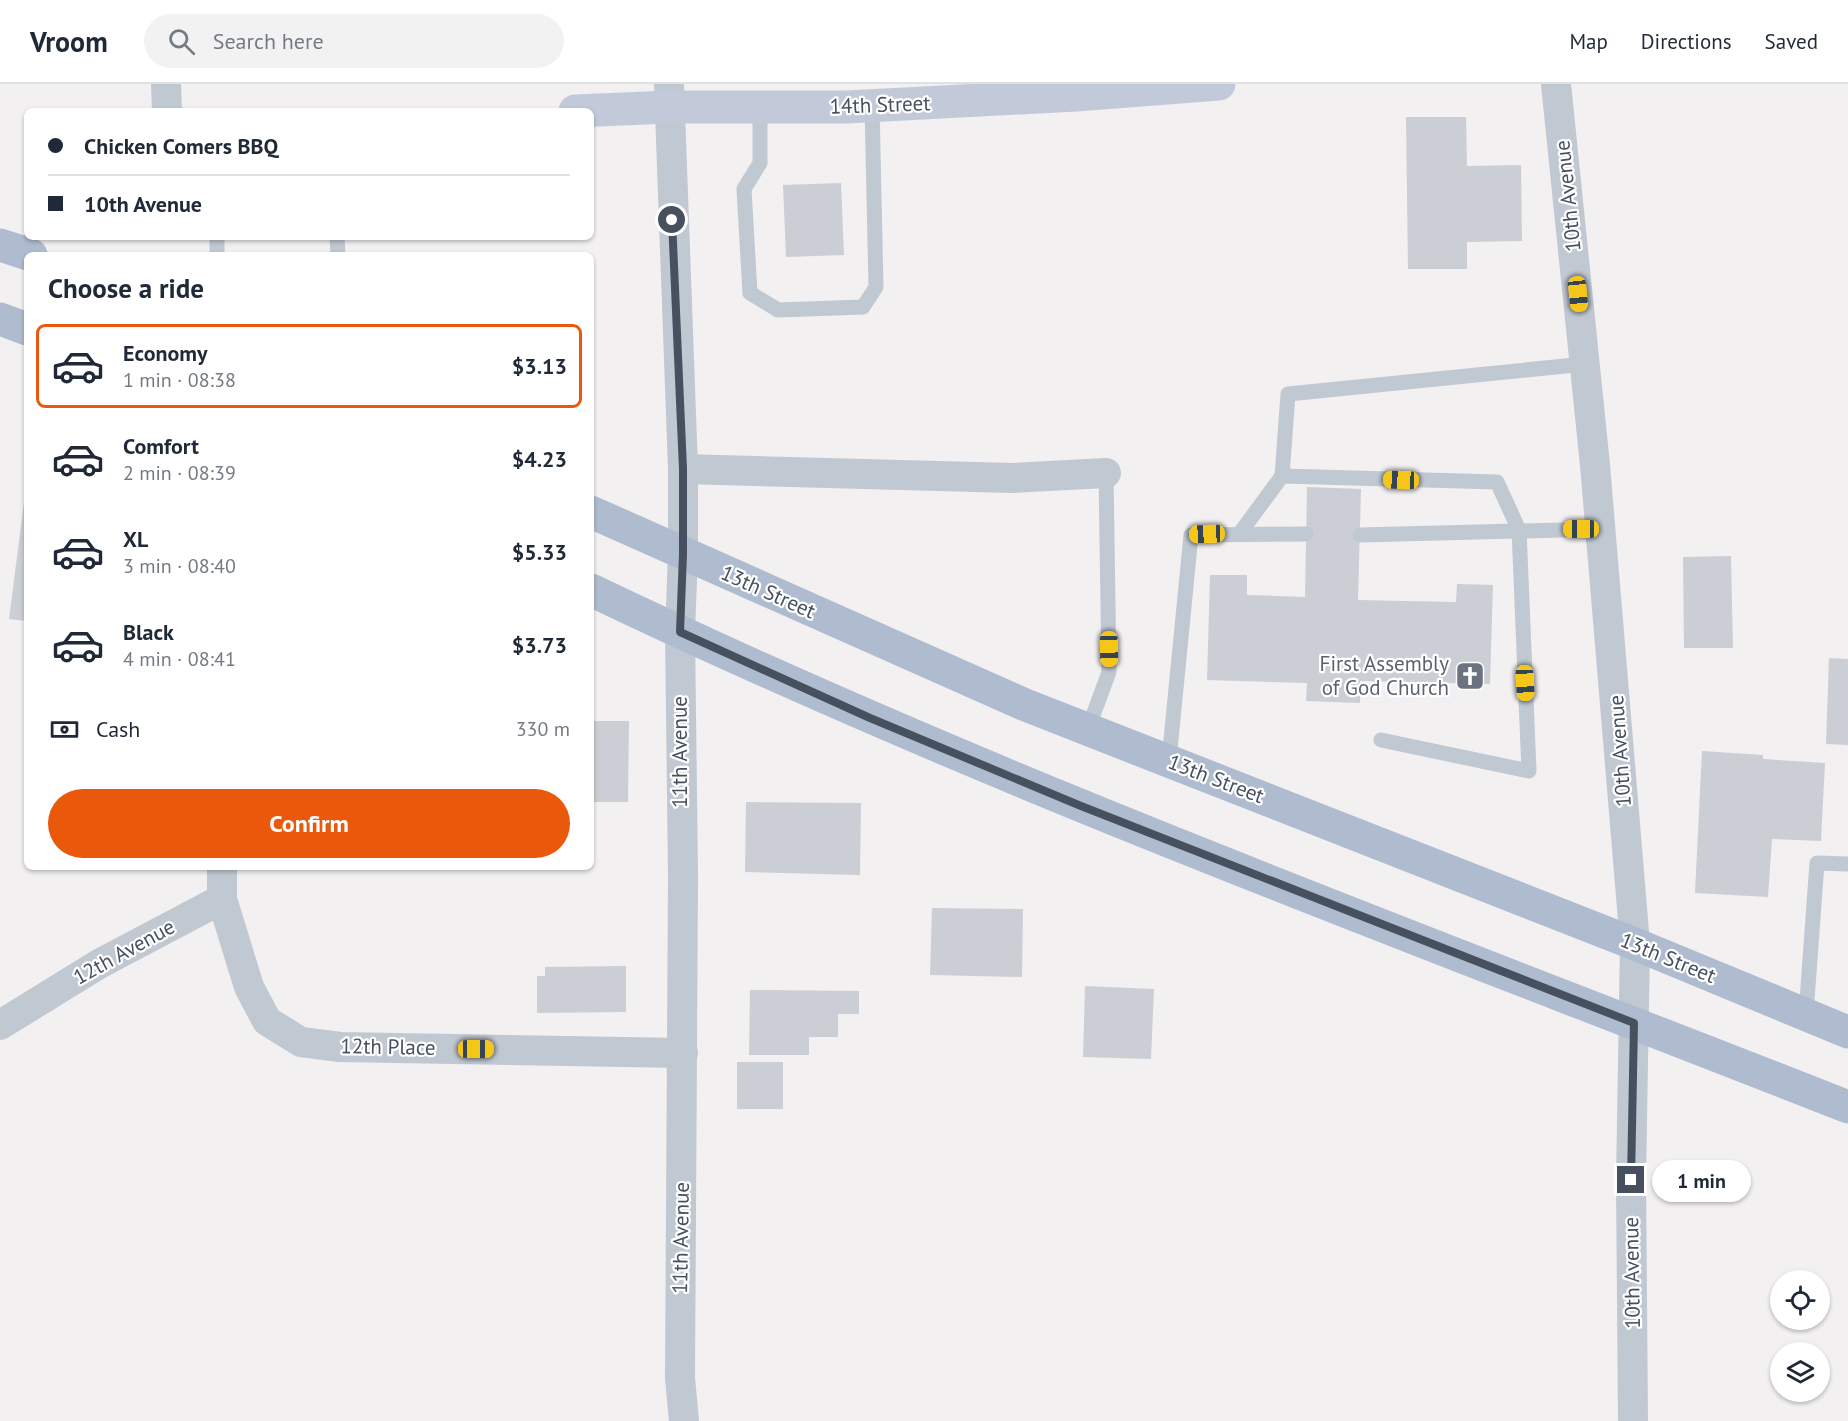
<!DOCTYPE html>
<html lang="en">
<head>
<meta charset="utf-8">
<style>
  body { margin:0; font-family:"PT Sans",sans-serif; background:#f2f2f3; color:#1f2937; height:100vh; display:flex; flex-direction:column; font-size:22px; white-space:nowrap }
  * { box-sizing:border-box; margin:0 }
  p { font-size:20px; color:#747a83 }
  .icon { flex:none; width:33px; height:33px; fill:none; stroke:currentColor; stroke-width:2; stroke-linecap:round; stroke-linejoin:round }
  .map { position:relative; flex:1; overflow:hidden }
  .details { position:absolute; left:24px; top:168px; width:570px; height:618px; display:flex; flex-direction:column; background:#fff; border-radius:9px; box-shadow:0 2px 4px #0004 }
  .details>* { flex:none }
  .hud { position:absolute; left:24px; top:24px; width:570px; height:132px; border-radius:9px; box-shadow:0 2px 4px #0004; display:grid; align-content:center; height:132px; padding:0 24px; background:#fff }
  .tools { position:absolute; left:1770px; top:1186px; display:grid; gap:12px }
  .tools a { display:grid; place-items:center; width:60px; height:60px; border-radius:50%; background:#fff; box-shadow:0 2px 4px #0004; font-size:30px }
  .end { position:absolute; width:27px; height:27px; margin:-14px; border:8px solid #47505e; background:#fff; box-shadow:0 0 0 3px #fff }
  .from { border-radius:50% }
  .bubble { position:absolute; height:42px; border-radius:21px; background:#fff; box-shadow:0 2px 4px #0004; font-size:20px; font-weight:700; line-height:42px; text-align:center }
  .car { position:absolute; width:18px; height:36px; margin:-18px -9px; border-radius:8px; box-shadow:0 0 4px 2px #0007; background:linear-gradient(#f5c518 24%,#345 0 40%,#f5c518 0 76%,#345 0 86%,#f5c518 0) }
  .hud b { display:flex; align-items:center; gap:21px; height:57px; font-size:22px }
  .hud b+b { border-top:2px solid #e0e1e3 }
  .hud i { width:15px; height:15px; background:#1f2937 }
  ul { padding:0; list-style:none }
  li { display:flex; align-items:center; gap:18px; height:84px; margin:0 12px 9px; padding:0 12px; border:3px solid transparent; border-radius:9px }
  li div { flex:1 }
  li b { display:block; font-size:22px }
  li em { font-style:normal; font-weight:700 }
  li.selected { border-color:#ea580c }
  li>.icon { width:54px; height:54px; stroke-width:1.5 }
  h2 { padding:0 24px; font-size:27px; line-height:72px }
  .pay { display:flex; align-items:center; gap:15px; height:66px; padding:0 24px; font-size:22px }
  .pay p { margin-inline-start:auto }
  .action { display:flex; gap:12px; margin-top:auto; padding:12px 24px }
  .action a { flex:1; height:69px; border-radius:36px; background:#ea580c; color:#fff; font-size:24px; font-weight:700; line-height:69px; text-align:center }
  header { display:flex; align-items:center; gap:36px; box-sizing:border-box; height:84px; padding:0 30px; background:#fff; border-bottom:2px solid #e0e1e3 }
  header strong { font-size:28px }
  nav { display:flex; gap:33px; margin-inline-start:auto; font-size:21px }
  .search { width:420px; height:54px; background:#f2f2f3; display:flex; align-items:center; gap:15px; box-sizing:border-box; padding:0 21px; border-radius:33px; color:#747a83; font-size:22px }
  .map>svg:first-child { display:block }
</style>
</head>
<body>
<header>
<strong>Vroom</strong>
<div class="search"><svg class="icon" aria-label="search" viewBox="0 0 24 24"><circle cx="10" cy="10" r="6"/><path d="M15 15l6 6"/></svg>Search here</div>
<nav><a>Map</a><a>Directions</a><a>Saved</a></nav>
</header>
<div class="map">
<svg width="1848" height="1337" viewBox="0 0 1848 1337">
  <rect width="100%" height="100%" fill="#f2f0f0"/>
  <!-- building -->
  <g fill="#ccced5">
    <path d="M1406,33H1466L1467,82L1521,81L1522,157L1467,158V185H1408Z"/>
    <path d="M841,99L844,171L786,173L783,101Z"/>
    <path d="M26,403H27V537L9,535Z"/>
    <path d="M1307,403L1361,405L1358,516L1456,518L1457,500L1493,501L1490,600L1360,597V619L1306,617L1307,599L1207,596L1210,491H1247V511L1305,513Z"/>
    <path d="M1731,472L1733,564H1684L1683,473Z"/>
    <path d="M1829,574L1848,575V661L1826,660Z"/>
    <path d="M591,637H629L628,718H591Z"/>
    <path d="M1702,667L1763,671V675L1825,679L1821,757L1772,755L1768,813L1695,809Z"/>
    <path d="M746,718L861,719L860,791L745,788Z"/>
    <path d="M932,824L1023,825L1022,893L930,891Z"/>
    <path d="M626,882V928L537,929V892H545V883Z"/>
    <path d="M1085,902L1154,905L1151,975L1083,973Z"/>
    <path d="M750,906L859,907V930H838V953H809V971H749Z"/>
    <rect x="737" y="978" width="46" height="47"/>
  </g>
  <g fill="none" stroke-linecap="round" stroke-linejoin="round">
    <!-- lane -->
    <g stroke="#c0c8d2" stroke-width="15">
      <path d="M760,23V79L744,105L750,209L778,226L863,223L876,203L872,22"/>
      <path d="M217,153V171"/>
      <path d="M337,153L338,171"/>
      <path d="M1240,449L1282,392"/>
      <path d="M1360,451L1601,445"/>
      <path d="M1088,645L1109,588L1106,389"/>
      <path d="M1381,656L1529,687L1519,446L1497,398L1282,392L1288,310L1585,280"/>
      <path d="M1169,676L1191,451L1306,450"/>
      <path d="M1806,930L1817,779L1848,780"/>
    </g>
    <!-- street -->
    <g stroke="#c0c8d2" stroke-width="30">
      <path d="M166,0L167,27"/>
      <path d="M669,0L683,385V470L680,548L683,792L680,1294L684,1337"/>
      <path d="M1556,0L1595,381L1635,860L1631,1096L1633,1337"/>
      <path d="M683,385L1012,394L1106,389"/>
      <path d="M222,783V815L249,903L267,937L301,958L340,963L683,969"/>
      <path d="M0,941L99,880L222,815"/>
    </g>
    <!-- secondary -->
    <path stroke="#c2cad9" stroke-width="33" d="M575,27L669,23H847L1076,11L1219,0"/>
    <!-- primary -->
    <g stroke="#afbbcf" stroke-width="33">
      <path d="M0,161L31,171"/>
      <path d="M0,235L27,245"/>
      <path d="M591,428L1023,620L1635,860L1848,948"/>
      <path d="M591,506C1000,702 1427,857 1848,1023"/>
    </g>
  </g>
  <g fill="none" stroke-linecap="round" stroke-linejoin="round">
    <!-- route -->
    <path stroke="#47505e" stroke-width="8" d="M672,136L683,385V470L680,548L870,634L1081,722L1634,939L1631,1096"/>
  </g>
  <!-- icons -->
  <defs>
    <g id="church-square" transform="scale(1.5)"><rect x="-9" y="-9" width="18" height="18" rx="4" fill="#6b7280" stroke="#fff"/><path d="M-1.2-6h2.4v3.5h3.3v2.4h-3.3V6h-2.4V-.1h-3.3v-2.4h3.3Z" fill="#fff"/></g>
  </defs>
  <g fill-rule="evenodd">
    <use href="#church-square" x="1470" y="592"/>
  </g>
  <g text-anchor="middle" stroke-width="4.5" stroke-linejoin="round" paint-order="stroke">
    <!-- street labels -->
    <g font-size="21" fill="#47505e" stroke="#fff">
      <text transform="translate(880 21) rotate(-2)" y="7">14th Street</text>
      <text transform="translate(1568 112) rotate(-96)" y="7">10th Avenue</text>
      <text transform="translate(768 508) rotate(24)" y="7">13th Street</text>
      <text transform="translate(1620 667) rotate(-94)" y="7">10th Avenue</text>
      <text transform="translate(680 668) rotate(-90)" y="7">11th Avenue</text>
      <text transform="translate(1216 695) rotate(21)" y="7">13th Street</text>
      <text transform="translate(124 868) rotate(-29)" y="7">12th Avenue</text>
      <text transform="translate(1668 874) rotate(22)" y="7">13th Street</text>
      <text transform="translate(388 963) rotate(1)" y="7">12th Place</text>
      <text transform="translate(681 1154) rotate(-89)" y="7">11th Avenue</text>
      <text transform="translate(1632 1189) rotate(-91)" y="7">10th Avenue</text>
    </g>
    <!-- worship labels -->
    <g font-size="21" fill="#5b616d" stroke="#fff" text-anchor="end">
      <text x="1449" y="587">First Assembly<tspan x="1449" dy="24">of God Church</tspan></text>
    </g>
  </g>
</svg>
<div class="tools">
<a><svg class="icon" aria-label="locate" viewBox="0 0 24 24"><circle cx="12" cy="12" r="6"/><path d="M12 2v4M12 18v4M2 12h4M18 12h4"/></svg></a>
<a><svg class="icon" aria-label="layers" viewBox="0 0 24 24"><path d="M12 4l9 5-9 5-9-5zM3 14l9 5 9-5"/></svg></a>
</div>
<i class="end from" style="left:672px;top:136px"></i>
<i class="end" style="left:1631px;top:1096px"></i>
<div class="bubble" style="left:1652px;top:1076px;width:99px">1 min</div>
<i class="car" style="left:1578px;top:210px;rotate:174deg"></i>
<i class="car" style="left:1401px;top:396px;rotate:272deg"></i>
<i class="car" style="left:1581px;top:445px;rotate:270deg"></i>
<i class="car" style="left:1207px;top:450px;rotate:268deg"></i>
<i class="car" style="left:1109px;top:565px;rotate:179deg"></i>
<i class="car" style="left:1525px;top:599px;rotate:177deg"></i>
<i class="car" style="left:476px;top:965px;rotate:90deg"></i>
<div class="hud">
<b><i class="from"></i>Chicken Comers BBQ</b>
<b><i></i>10th Avenue</b>
</div>
<section class="details">
<h2>Choose a ride</h2>
<ul>
<li class="selected"><svg class="icon" aria-label="car" viewBox="0 0 24 24"><path d="M5 17H2v-5l4-1 3-4h7l3 4 3 1v5h-3M9 17h6M6 11h13"/><circle cx="7" cy="17" r="2"/><circle cx="17" cy="17" r="2"/></svg><div><b>Economy</b><p>1 min · 08:38</p></div><em>$3.13</em></li>
<li><svg class="icon" aria-label="car" viewBox="0 0 24 24"><path d="M5 17H2v-5l4-1 3-4h7l3 4 3 1v5h-3M9 17h6M6 11h13"/><circle cx="7" cy="17" r="2"/><circle cx="17" cy="17" r="2"/></svg><div><b>Comfort</b><p>2 min · 08:39</p></div><em>$4.23</em></li>
<li><svg class="icon" aria-label="car" viewBox="0 0 24 24"><path d="M5 17H2v-5l4-1 3-4h7l3 4 3 1v5h-3M9 17h6M6 11h13"/><circle cx="7" cy="17" r="2"/><circle cx="17" cy="17" r="2"/></svg><div><b>XL</b><p>3 min · 08:40</p></div><em>$5.33</em></li>
<li><svg class="icon" aria-label="car" viewBox="0 0 24 24"><path d="M5 17H2v-5l4-1 3-4h7l3 4 3 1v5h-3M9 17h6M6 11h13"/><circle cx="7" cy="17" r="2"/><circle cx="17" cy="17" r="2"/></svg><div><b>Black</b><p>4 min · 08:41</p></div><em>$3.73</em></li>
</ul>
<div class="pay"><svg class="icon" aria-label="cash" viewBox="0 0 24 24"><path d="M3 7h18v10H3z"/><circle cx="12" cy="12" r="2"/></svg>Cash<p>330 m</p></div>
<div class="action"><a>Confirm</a></div>
</section>
</div>
</body>
</html>
